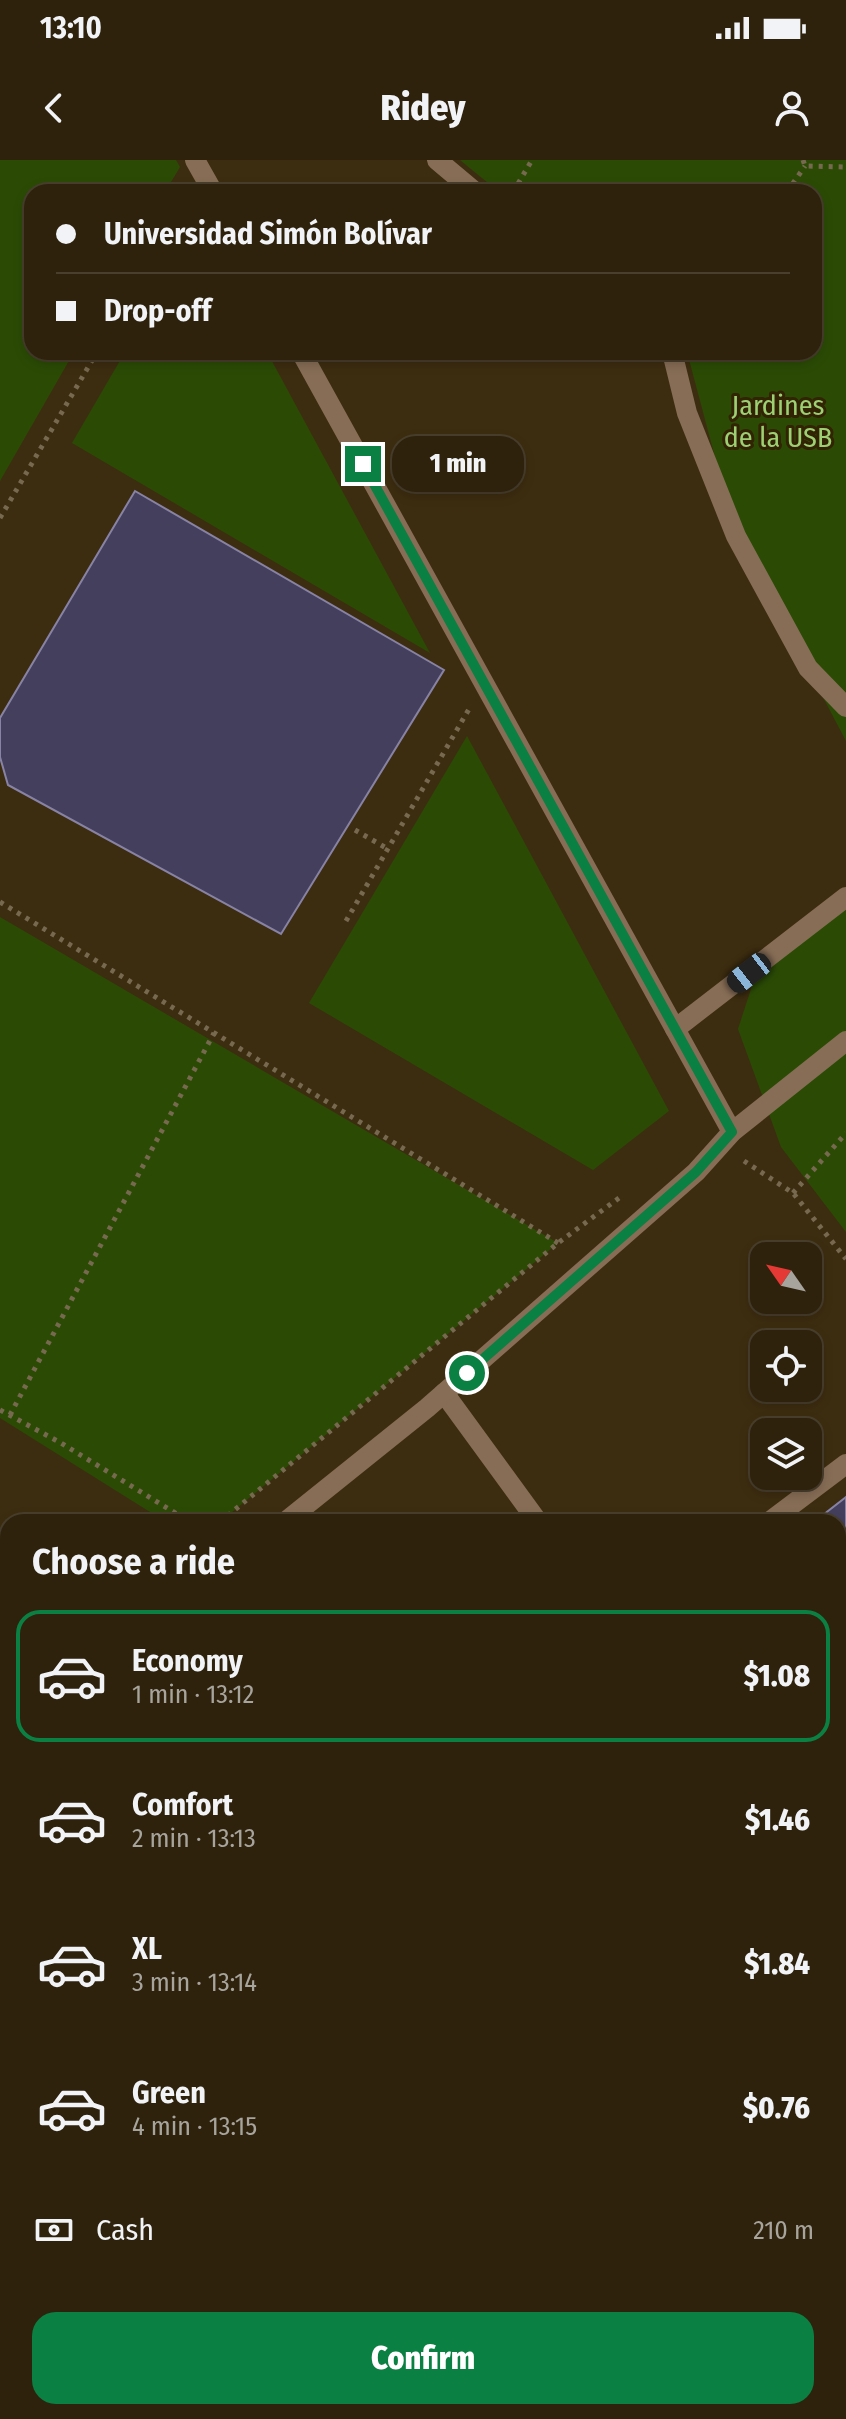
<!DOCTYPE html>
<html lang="en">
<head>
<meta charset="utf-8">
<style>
  body { margin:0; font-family:"Fira Sans Condensed",sans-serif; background:#362a15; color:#f1f3f6; height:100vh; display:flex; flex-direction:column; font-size:30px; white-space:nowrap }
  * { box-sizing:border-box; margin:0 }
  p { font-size:26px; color:#a7a49d }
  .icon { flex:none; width:44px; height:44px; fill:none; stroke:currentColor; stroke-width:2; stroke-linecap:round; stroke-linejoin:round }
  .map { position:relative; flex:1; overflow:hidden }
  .details { position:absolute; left:0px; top:1354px; width:846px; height:906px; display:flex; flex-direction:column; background:#2e220c; border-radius:24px 24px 0 0; box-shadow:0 4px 12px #0003,0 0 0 2px #493f2d }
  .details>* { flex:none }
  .hud { position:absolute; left:24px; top:24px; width:798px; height:176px; border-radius:24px; box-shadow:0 4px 12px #0003,0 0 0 2px #493f2d; display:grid; align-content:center; height:176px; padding:0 32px; background:#2e220c }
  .needle { width:52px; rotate:304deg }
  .controls { position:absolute; left:750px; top:1082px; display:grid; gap:16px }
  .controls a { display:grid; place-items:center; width:72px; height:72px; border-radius:16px; background:#2e220c; box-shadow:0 4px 12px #0003,0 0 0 2px #493f2d; font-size:40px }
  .end { position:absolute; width:36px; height:36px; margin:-18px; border:10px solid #0b8043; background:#fff; box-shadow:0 0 0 4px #fff }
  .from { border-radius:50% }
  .bubble { position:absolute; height:56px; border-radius:24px; background:#2e220c; box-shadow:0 4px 12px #0003,0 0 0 2px #493f2d; font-size:26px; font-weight:800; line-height:56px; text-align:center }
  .car { position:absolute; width:24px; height:48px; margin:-24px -12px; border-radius:10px; box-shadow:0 0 6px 2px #0007; background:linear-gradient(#222 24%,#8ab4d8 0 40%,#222 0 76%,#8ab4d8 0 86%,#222 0) }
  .hud b { display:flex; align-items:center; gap:28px; height:76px; font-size:30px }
  .hud b+b { border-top:2px solid #493f2d }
  .hud i { width:20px; height:20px; background:#f1f3f6 }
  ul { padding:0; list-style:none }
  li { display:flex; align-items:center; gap:24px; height:132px; margin:0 16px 12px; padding:0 16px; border:4px solid transparent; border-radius:24px }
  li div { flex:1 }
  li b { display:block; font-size:30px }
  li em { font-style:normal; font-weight:800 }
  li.selected { border-color:#0b8043 }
  li>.icon { width:72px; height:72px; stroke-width:1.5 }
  h2 { padding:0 32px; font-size:36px; line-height:96px }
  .pay { display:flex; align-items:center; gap:20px; height:88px; padding:0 32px; font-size:30px }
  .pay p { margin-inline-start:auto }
  .cta { display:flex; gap:16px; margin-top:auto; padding:16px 32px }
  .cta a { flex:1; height:92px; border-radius:24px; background:#0b8043; color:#fff; font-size:32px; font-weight:800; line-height:92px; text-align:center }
  .status { display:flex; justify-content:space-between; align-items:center; height:56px; padding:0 40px; background:#2e220c; direction:ltr }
  .status svg { height:22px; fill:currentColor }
  header { display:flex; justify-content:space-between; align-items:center; height:104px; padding:0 32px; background:#2e220c; font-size:36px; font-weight:800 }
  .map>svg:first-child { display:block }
</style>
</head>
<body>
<div class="status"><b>13:10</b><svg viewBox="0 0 49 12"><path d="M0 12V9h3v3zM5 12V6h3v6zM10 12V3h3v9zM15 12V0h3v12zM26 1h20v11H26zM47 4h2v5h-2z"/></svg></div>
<header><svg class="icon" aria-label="back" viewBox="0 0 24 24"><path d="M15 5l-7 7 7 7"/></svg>Ridey<svg class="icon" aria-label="person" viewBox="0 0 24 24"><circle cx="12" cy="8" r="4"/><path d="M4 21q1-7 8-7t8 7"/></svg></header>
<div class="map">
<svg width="846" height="2259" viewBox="0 0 846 2259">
  <rect width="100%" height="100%" fill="#3d2d10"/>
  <!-- green -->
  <g fill="#2b4b05">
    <path d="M0,0H176L180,7L165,32H32V192H74L0,321Z"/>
    <path d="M460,0H846V581L734,368L687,192H814V32H499Z"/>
    <path d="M125,192H267L430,493L72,283Z"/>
    <path d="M467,576L669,951L593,1010L309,843Z"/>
    <path d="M846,731V1072L781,987L738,869L762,795Z"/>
    <path d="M0,757L558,1083L220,1362H166L0,1258Z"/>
    <path d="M8,1691V1748L0,1758V1702Z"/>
  </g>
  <!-- building -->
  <g fill="#443f5d" stroke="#8883a4" stroke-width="2">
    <path d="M135,331L444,510L281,774L8,625L0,597V558Z"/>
    <path d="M846,1337V1439L841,1443L846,1449V1625L838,1614V1362H814Z"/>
    <path d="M7,2064L8,2156L0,2157V2065Z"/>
    <path d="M8,2201V2252H42L43,2259H0V2202Z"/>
  </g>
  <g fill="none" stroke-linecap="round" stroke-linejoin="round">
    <!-- path -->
    <g stroke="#776950" stroke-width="5" stroke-dasharray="4 6" stroke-linecap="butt">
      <path d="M803,0L805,6L846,7"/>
      <path d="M513,32L532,0"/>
      <path d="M787,32L805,6"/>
      <path d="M0,358L97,192"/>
      <path d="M355,670L388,689"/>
      <path d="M0,742L558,1083"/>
      <path d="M346,761L469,549"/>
      <path d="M744,1001L793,1033L846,1099"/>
      <path d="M793,1033L846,973"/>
      <path d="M0,1250L61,1283L190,1362"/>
      <path d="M10,1255L214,873"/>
      <path d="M220,1362L558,1083L623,1035"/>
      <path d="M362,1362H372"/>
      <path d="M838,1846L846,1852"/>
    </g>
    <!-- minor -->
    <g stroke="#876d56" stroke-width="20">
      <path d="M195,0L213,32"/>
      <path d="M437,0L475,32"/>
      <path d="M301,192L732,972"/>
      <path d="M672,192L687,253L736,376L808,508L846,547"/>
      <path d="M675,869L846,737"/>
      <path d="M444,1233L538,1362"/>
      <path d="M285,1362L427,1248L696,1012L732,972L846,881"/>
      <path d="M769,1362L846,1304"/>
      <path d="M0,1611L8,1599"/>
      <path d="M0,1708L8,1678"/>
      <path d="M0,1942L8,1957"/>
      <path d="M206,2252L208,2259"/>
    </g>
  </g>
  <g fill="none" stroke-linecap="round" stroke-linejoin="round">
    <!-- route -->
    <path stroke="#0b8043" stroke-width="10" d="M363,304L732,972L696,1012L467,1213"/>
  </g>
  <g text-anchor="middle" stroke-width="6" stroke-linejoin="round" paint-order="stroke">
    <!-- park labels -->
    <g font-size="28" fill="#9dd073" stroke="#322305">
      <text x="778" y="255">Jardines<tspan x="778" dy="32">de la USB</tspan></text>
    </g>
  </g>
</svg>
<div class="controls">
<a><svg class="needle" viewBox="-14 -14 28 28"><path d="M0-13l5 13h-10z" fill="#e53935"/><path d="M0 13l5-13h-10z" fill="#a7a49d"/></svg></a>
<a><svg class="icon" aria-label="locate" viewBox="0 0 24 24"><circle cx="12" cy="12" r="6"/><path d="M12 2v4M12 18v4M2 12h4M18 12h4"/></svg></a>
<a><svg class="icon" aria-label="layers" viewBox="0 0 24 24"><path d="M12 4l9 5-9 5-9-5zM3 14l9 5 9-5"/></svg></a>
</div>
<i class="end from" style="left:467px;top:1213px"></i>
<i class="end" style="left:363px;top:304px"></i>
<div class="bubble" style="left:392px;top:276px;width:132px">1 min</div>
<i class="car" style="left:749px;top:813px;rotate:232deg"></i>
<div class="hud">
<b><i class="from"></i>Universidad Simón Bolívar</b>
<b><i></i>Drop-off</b>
</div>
<section class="details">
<h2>Choose a ride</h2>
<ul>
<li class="selected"><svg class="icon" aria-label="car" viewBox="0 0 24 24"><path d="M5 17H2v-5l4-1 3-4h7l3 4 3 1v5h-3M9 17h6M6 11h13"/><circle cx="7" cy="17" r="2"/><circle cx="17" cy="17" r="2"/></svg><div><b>Economy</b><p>1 min · 13:12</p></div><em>$1.08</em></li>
<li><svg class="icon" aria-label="car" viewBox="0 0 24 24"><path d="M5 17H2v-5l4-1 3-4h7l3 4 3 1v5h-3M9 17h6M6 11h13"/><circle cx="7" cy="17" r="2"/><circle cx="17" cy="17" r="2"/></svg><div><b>Comfort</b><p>2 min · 13:13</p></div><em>$1.46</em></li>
<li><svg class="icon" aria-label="car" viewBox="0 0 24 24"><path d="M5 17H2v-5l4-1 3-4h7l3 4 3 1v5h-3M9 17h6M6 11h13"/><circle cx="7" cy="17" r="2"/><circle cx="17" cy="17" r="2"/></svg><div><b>XL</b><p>3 min · 13:14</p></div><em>$1.84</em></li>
<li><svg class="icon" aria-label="car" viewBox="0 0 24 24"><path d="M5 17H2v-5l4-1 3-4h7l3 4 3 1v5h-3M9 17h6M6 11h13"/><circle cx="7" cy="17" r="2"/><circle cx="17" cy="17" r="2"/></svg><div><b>Green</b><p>4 min · 13:15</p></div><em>$0.76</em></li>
</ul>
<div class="pay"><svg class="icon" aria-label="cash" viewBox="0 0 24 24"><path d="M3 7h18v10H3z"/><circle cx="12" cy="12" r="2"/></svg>Cash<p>210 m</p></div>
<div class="cta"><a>Confirm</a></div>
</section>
</div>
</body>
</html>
